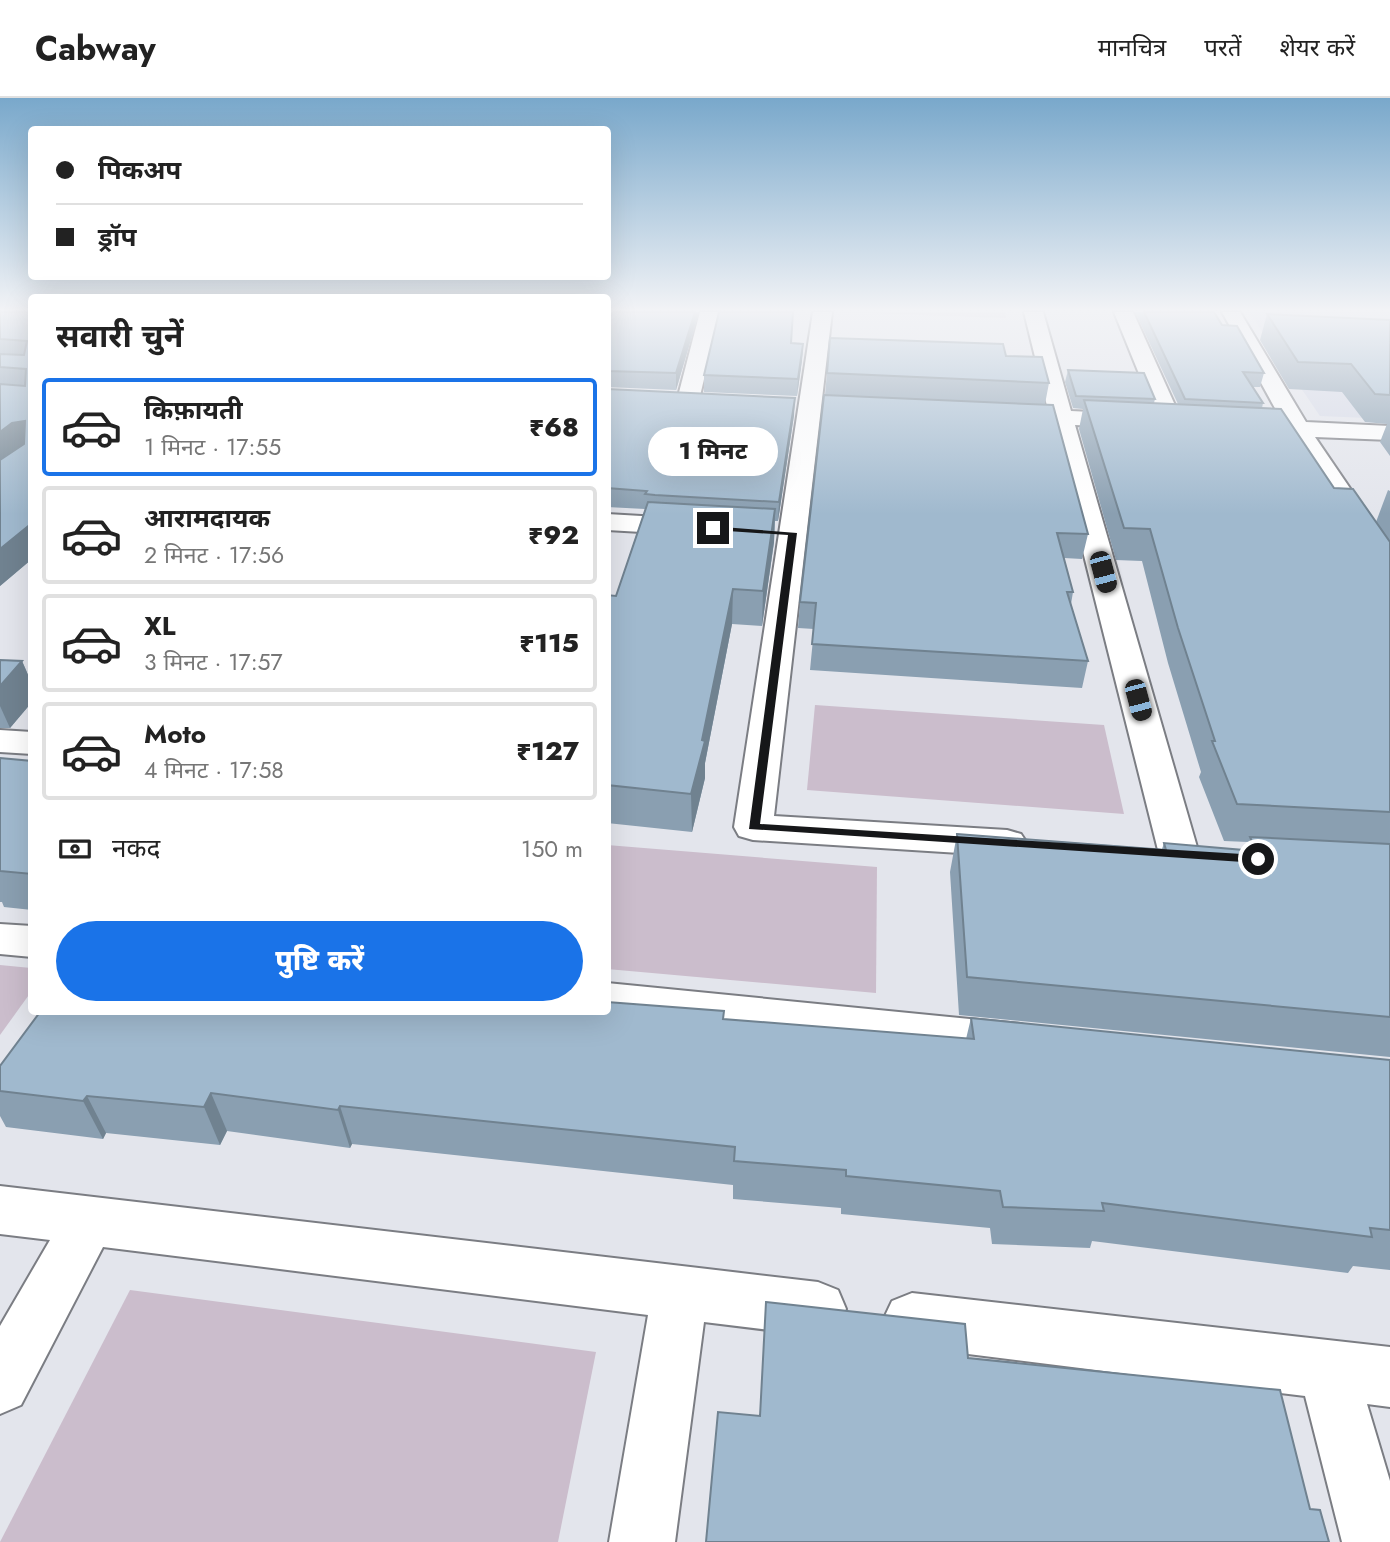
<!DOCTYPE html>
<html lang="hi">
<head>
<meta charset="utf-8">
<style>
  body { margin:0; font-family:Jost,"Noto Sans Devanagari",sans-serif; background:#f2f2f2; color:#222; height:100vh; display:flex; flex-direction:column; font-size:26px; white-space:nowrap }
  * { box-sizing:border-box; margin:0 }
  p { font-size:23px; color:#767676 }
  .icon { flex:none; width:38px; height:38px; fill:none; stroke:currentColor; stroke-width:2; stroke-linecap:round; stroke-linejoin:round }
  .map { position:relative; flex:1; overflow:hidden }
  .details { position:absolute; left:28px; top:196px; width:583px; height:721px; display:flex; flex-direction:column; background:#fff; border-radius:7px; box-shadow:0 7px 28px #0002 }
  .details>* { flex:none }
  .hud { position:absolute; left:28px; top:28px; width:583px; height:154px; border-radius:7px; box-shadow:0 7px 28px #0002; display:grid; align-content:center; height:154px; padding:0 28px; background:#fff }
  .end { position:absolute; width:32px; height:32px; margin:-16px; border:9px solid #161719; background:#fff; box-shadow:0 0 0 4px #fff }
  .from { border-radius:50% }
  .bubble { position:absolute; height:49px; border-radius:24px; background:#fff; box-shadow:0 7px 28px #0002; font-size:23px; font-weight:800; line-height:49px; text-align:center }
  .car { position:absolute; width:21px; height:42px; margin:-21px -10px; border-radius:9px; box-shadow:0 0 5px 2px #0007; background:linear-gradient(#222 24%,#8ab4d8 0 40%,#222 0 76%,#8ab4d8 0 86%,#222 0) }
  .hud b { display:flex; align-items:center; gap:24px; height:66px; font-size:26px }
  .hud b+b { border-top:2px solid #e0e0e0 }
  .hud i { width:18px; height:18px; background:#222 }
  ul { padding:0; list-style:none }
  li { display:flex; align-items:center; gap:21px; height:98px; margin:0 14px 10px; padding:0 14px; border:4px solid #e0e0e0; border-radius:7px }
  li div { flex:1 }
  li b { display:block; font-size:26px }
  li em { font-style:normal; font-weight:800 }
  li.active { border-color:#1a73e8 }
  li>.icon { width:63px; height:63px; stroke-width:1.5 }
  h2 { padding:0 28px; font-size:32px; line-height:84px }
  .pay { display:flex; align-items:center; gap:18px; height:77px; padding:0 28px; font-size:26px }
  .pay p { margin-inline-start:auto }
  .primary-button { display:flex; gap:14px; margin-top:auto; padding:14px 28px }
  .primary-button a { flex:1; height:80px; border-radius:42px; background:#1a73e8; color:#fff; font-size:28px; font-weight:800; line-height:80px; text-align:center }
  header { display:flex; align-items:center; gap:42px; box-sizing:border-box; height:98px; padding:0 35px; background:#fff; border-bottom:2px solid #e0e0e0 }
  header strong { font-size:33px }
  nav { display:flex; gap:38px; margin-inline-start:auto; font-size:24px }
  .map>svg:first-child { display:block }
</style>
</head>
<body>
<header>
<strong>Cabway</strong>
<nav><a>मानचित्र</a><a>परतें</a><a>शेयर करें</a></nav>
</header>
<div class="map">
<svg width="1390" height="1444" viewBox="0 0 1390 1444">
  <rect width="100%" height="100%" fill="#e3e5ec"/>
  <!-- built -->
  <path fill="#d5d9e7" d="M1249,214H1390V321L1320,318Z"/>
  <!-- green -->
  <g fill="#cbbdcc">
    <path d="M839,214H1005L1006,220Z"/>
    <path d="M815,607L1104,627L1124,716L807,692Z"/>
    <path d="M607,747L877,769L876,895L607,871Z"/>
    <path d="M0,867L31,870V894L0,937Z"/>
    <path d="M130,1192L596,1254L558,1444H0Z"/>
  </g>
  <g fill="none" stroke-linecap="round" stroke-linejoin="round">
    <!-- street casing -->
    <g stroke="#7b7d83" stroke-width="4">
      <g id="street">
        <path d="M700,214H720L699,302L688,309L677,302Z"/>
        <path d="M813,214H832L774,718L1007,732L1021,736L1027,745L1021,754L1007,758L753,742L739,738L734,729Z"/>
        <path d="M1024,214H1043L1071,313L1133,316L1141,318L1145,323L1141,328L1133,330L1075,327L1199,756L1193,765L1179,769L1165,765L1159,756L1051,326L996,322L992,317L996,312H1048Z"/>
        <path d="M1114,214H1133L1183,325L1179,330H1163L1159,325Z"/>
        <path d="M1222,214H1240L1306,324L1390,328V342L1315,339L1390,449V479L1380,476L1290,337L1234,333L1230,328L1234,323H1282Z"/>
        <path d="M607,416L693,421L703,423L707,429L703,435L693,437L607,432Z"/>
        <path d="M0,632L32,634V656L0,654Z"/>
        <path d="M0,826L32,828V859L0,856Z"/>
        <path d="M607,885L1020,926L1037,931L1043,944L1037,957L1020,962L607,919L591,914H607Z"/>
        <path d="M0,1088L818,1184L838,1192L846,1211L838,1230L818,1238L704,1224L675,1444H609L648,1217L103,1149L21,1307L0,1316V1228L50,1142L0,1136Z"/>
        <path d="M912,1195L1390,1249V1309L1367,1306L1390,1383V1444H1342L1305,1298L912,1249L892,1241L883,1222L892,1203Z"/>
      </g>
    </g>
    <!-- street -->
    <use href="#street" fill="#fff" fill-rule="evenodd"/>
  </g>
  <!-- wall -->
  <g fill="#8a9fb1">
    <path d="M0,214H32V461L0,488Z"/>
    <path d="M613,214H699L676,292L607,289V223Z"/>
    <path d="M1135,214H1214L1222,227L1264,275L1260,289H1253L1263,305L1262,310L1334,390L1376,424L1388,392L1390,393V959L959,917L950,774L957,736L1162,751L1164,745L1245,752L1248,744L1224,743L1199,679L1201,674L1168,565L1142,463L1116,462L1079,331L1083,311L1073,310L1065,284L1068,272L1155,301L1154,305L1178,306Z"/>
    <path d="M1267,216L1390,222V358L1380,344L1387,326L1365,324L1342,294L1289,291L1260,242Z"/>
    <path d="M791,245L803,246L802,262L797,298L704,294V277Z"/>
    <path d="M1006,258L1049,285L1045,306L1088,436L1082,461L1064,460L1073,494L1071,506L1088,563L1082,590L810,572L814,531L798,530L800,504L825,297L827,275Z"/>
    <path d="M607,291L794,317L778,423H775L774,444L762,528L732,526L705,665V680L692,734L607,725V497L616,498L645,411L607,409Z"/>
    <path d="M0,562L22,563L32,586V604L10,630H0Z"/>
    <path d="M0,660L32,663V812L4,809L2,804H0Z"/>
    <path d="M608,888L609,904L724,921L966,941L971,920L1390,962V1172L1353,1168L1348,1175L1092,1143L1090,1150L992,1146L990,1130L841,1116V1110L733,1101V1087L352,1046L350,1050L227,1033L220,1047L106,1035L103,1041L6,1029L0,1018V968Z"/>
  </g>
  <!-- shaded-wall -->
  <g fill="#708290">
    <path d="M695,214H699L676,292V275Z"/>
    <path d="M803,246L802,262L797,298L798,281Z"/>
    <path d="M795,300L794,317L778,423L779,404Z"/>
    <path d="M25,323L32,342L0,366V334L12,325Z"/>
    <path d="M775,411L774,444L762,528L763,493Z"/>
    <path d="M32,425V461L0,488V451Z"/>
    <path d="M733,491L732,526L705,665V680L692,734L691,696Z"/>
    <path d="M22,563L32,586V604L10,630L0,608V588Z"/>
    <path d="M211,995L227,1033L220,1047L204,1009Z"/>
    <path d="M87,998L106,1035L103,1041L83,1003Z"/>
    <path d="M340,1008L352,1046L350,1050L338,1012Z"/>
  </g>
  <!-- building -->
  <g fill="#a0b9ce" stroke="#708290" stroke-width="2">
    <path d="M0,214H32V425L0,451V362L24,346L25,323L12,325L0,334V286L25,288L26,271L0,269V256L24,257L27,243L0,241Z"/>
    <path d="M613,214H695L676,275L607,273V223Z"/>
    <path d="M719,214H793L791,245L803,246L798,281L704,277Z"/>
    <path d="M1144,214H1214L1222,227L1237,228L1264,275L1243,274L1263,305L1185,301Z"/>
    <path d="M1267,216L1390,222V297L1375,296L1351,266L1298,264Z"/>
    <path d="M830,240L1003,246L1006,258L1042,259L1049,285L827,275Z"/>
    <path d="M1068,272L1144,275L1155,301L1076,298Z"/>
    <path d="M607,291L795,300L779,404L655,397L645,396L647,393L607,390Z"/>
    <path d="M824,297L1053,307L1088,436L1057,435L1073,494H1067L1088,563L812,546L816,505L800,504Z"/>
    <path d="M1084,302L1281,311L1334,390L1353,391L1390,444V714L1237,706L1212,643H1215L1178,530L1150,431L1124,430Z"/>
    <path d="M648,404L775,411L763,493L733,491L702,642L705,643L691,696L607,687V497L616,498Z"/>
    <path d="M0,562L22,563L0,588Z"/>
    <path d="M0,660L32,663V776L0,773Z"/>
    <path d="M957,736L1166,752L1164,745L1256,753L1250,739L1390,746V919L967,879Z"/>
    <path d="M607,904L724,913L723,921L974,941L971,920L1390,962V1132L1370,1130L1372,1139L1102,1105L1104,1113L1003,1109L1000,1093L846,1078V1072L734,1063L735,1049L340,1008L338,1012L211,995L204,1009L87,998L83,1003L0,993V968L40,914H607Z"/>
    <path d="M766,1204L965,1226L968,1260L1280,1292L1310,1411L1320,1412L1329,1444H706L718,1314L760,1318Z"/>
  </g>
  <!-- sky -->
  <linearGradient id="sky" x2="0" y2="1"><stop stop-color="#79a8cb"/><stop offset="0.51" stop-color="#f2f3f6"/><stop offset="1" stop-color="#f2f3f6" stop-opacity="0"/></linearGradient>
  <rect width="1390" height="416" fill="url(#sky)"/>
  <!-- route -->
  <path fill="#161719" d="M710,428L797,435L760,726L1258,757L1264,761L1258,765L749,731L788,437L713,432Z"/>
</svg>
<i class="end from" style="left:1258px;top:761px"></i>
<i class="end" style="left:713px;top:430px"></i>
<div class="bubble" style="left:648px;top:329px;width:130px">1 मिनट</div>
<i class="car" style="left:1103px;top:474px;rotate:165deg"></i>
<i class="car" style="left:1138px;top:602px;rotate:165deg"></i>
<div class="hud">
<b><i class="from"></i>पिकअप</b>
<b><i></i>ड्रॉप</b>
</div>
<section class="details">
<h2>सवारी चुनें</h2>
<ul>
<li class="active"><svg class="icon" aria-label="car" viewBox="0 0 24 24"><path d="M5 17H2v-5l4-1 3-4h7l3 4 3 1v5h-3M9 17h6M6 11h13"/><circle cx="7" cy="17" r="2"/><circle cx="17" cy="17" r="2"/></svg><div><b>किफ़ायती</b><p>1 मिनट · 17:55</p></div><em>₹68</em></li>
<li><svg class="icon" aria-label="car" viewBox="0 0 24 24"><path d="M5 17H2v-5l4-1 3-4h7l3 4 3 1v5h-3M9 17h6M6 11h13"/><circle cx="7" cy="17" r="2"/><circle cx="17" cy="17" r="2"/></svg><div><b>आरामदायक</b><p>2 मिनट · 17:56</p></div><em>₹92</em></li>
<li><svg class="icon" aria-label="car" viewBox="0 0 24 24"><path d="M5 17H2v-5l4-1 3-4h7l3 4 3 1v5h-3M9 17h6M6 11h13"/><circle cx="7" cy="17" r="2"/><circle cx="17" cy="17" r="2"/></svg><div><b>XL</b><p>3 मिनट · 17:57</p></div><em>₹115</em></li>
<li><svg class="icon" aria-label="car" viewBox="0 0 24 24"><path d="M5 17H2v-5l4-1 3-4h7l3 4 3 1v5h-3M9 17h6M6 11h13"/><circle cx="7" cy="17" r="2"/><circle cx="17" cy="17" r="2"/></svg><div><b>Moto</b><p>4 मिनट · 17:58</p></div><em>₹127</em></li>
</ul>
<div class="pay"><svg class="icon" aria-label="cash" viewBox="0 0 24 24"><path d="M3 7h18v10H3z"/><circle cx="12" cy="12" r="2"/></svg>नकद<p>150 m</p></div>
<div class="primary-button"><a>पुष्टि करें</a></div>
</section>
</div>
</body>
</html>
